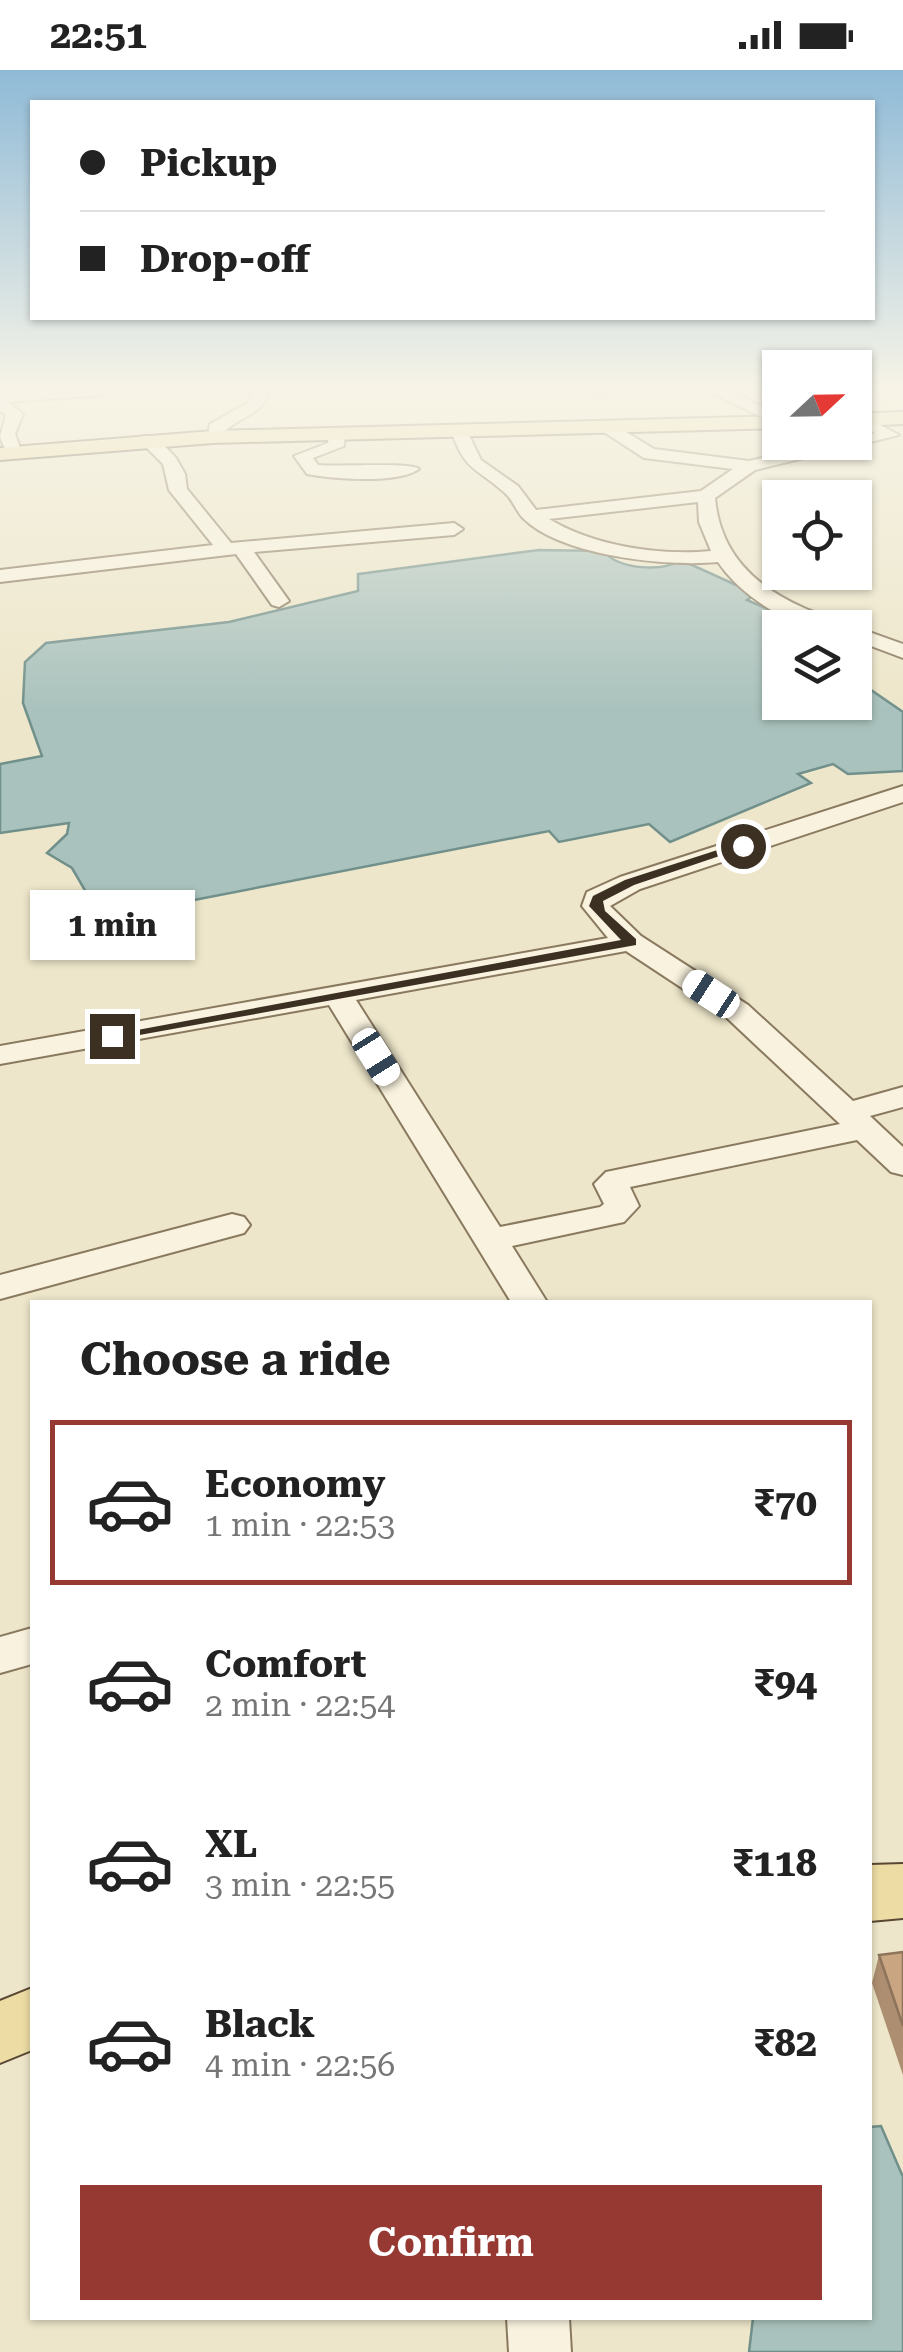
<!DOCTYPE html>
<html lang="en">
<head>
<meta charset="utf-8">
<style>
  body { margin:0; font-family:"Roboto Serif",serif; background:#f2f2f2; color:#222; height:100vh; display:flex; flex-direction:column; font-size:38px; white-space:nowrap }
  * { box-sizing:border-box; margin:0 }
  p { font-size:32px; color:#767676 }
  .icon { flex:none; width:55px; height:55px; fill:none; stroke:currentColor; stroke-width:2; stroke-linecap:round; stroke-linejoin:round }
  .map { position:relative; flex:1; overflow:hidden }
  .details { position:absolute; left:30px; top:1230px; width:842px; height:1020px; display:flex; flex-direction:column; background:#fff; border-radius:0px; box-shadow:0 2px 8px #0004 }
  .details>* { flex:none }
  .hud { position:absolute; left:30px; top:30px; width:845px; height:220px; border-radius:0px; box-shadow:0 2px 8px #0004; display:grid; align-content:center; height:220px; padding:0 50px; background:#fff }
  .needle { width:65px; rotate:68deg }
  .fabs { position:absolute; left:762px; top:280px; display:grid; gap:20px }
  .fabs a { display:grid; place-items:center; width:110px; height:110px; border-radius:0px; background:#fff; box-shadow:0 2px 8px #0004; font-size:50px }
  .end { position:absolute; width:45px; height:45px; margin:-22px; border:12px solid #3b3022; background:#fff; box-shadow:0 0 0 5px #fff }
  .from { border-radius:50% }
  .bubble { position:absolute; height:70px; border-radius:0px; background:#fff; box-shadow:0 2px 8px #0004; font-size:32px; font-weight:700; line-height:70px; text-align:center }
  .car { position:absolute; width:30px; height:60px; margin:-30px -15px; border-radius:12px; box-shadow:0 0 8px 2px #0007; background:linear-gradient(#fff 24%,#345 0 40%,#fff 0 76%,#345 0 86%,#fff 0) }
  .hud b { display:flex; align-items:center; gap:35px; height:95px; font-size:38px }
  .hud b+b { border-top:2px solid #e0e0e0 }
  .hud i { width:25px; height:25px; background:#222 }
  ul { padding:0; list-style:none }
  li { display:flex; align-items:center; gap:30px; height:165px; margin:0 20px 15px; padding:0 30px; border:5px solid transparent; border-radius:0px }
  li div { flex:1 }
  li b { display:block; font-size:38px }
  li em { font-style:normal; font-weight:700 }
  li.on { border-color:#963932 }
  li>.icon { width:90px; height:90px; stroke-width:1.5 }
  h2 { padding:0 50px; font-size:45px; line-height:120px }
  .button { display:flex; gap:20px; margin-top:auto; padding:20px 50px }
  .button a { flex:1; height:115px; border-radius:0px; background:#963932; color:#fff; font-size:40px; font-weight:700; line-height:115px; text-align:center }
  .status { display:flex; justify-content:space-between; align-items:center; height:70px; padding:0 50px; background:#fff; direction:ltr }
  .status svg { height:28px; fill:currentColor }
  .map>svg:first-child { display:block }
</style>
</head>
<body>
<div class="status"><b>22:51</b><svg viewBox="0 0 49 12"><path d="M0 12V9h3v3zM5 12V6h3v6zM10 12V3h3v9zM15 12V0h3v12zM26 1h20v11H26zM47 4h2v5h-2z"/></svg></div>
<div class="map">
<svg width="903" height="2282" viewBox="0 0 903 2282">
  <rect width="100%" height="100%" fill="#ede6ca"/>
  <!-- water -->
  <g fill="#aac2bd" stroke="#71908b" stroke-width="2.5">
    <path d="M539,480L603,481C620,500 661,502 681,490L756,524L747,530L810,557L780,558V632H855V609L903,642V701L848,704L833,694L798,704L811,713L670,772L649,754L559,772L549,761L101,848L72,798L47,783L67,764L69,753L0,763V694L42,686L23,633L25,592L46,573L229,552L358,521V504Z"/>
    <path d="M881,2056L903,2107V2282H749L753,2248H870V2057Z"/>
  </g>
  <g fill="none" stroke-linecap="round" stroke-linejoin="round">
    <!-- minor casing -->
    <g stroke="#89795f" stroke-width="4">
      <g id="minor">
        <path d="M50,319L110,320L102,325L8,332L23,344L15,364L22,383L8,387L0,367L6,345L0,341V323Z"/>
        <path d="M249,319H264L268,325C259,349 229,348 219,370H207L210,354L249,332L252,325Z"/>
        <path d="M704,319H725L780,345V356Z"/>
        <path d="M861,345L899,365L755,400L715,428C720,483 754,516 804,538C817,544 835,548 846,558C836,558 824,559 815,557C780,551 737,521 718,492C667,497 561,486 523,448C516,441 513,430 505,423C475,396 466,403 451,360L465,357L481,390L518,416L536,440L701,421L733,399L644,388L601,360V354H613L654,379L749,391L834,372H855V368L875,363L855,353V347ZM698,432L699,452L711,481C659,486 594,476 549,449Z"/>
        <path d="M337,359L345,364L344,376L313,388L318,395C338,397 409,392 419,399C398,414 333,409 307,404L294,386L328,373L329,364Z"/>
        <path d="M143,366H155L176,388L185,404L187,419L231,473L454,453L463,459L454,465L254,482L289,531L279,537L272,535L236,484L0,512V500L213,475L169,420L163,394L143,374Z"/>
        <path d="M855,557L903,574V588L855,570V558H852Z"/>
        <path d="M903,716V732L640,819L610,836L641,866L748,935L853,1031L903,1017V1037L870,1046L903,1077V1105L891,1102L857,1070L630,1117L639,1136L624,1152L512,1176L547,1232H511L329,935L0,994V976L608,868L582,836L587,822L620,807ZM626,881L726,947L840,1054L606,1102L594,1114L604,1134L600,1137L500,1157L356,930Z"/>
        <path d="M232,1144L244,1147L250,1155L244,1163L0,1229V1205Z"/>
        <path d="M32,1558V1594L0,1603V1567Z"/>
        <path d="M507,2248H569L571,2282H509Z"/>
      </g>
    </g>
    <!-- major casing -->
    <g stroke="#584733" stroke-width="4">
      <g id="major">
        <path d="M903,342V354L855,356V344Z"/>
        <path d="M780,346V358L213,373L0,390V378L213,361Z"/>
        <path d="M903,1794V1848L870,1851V1795Z"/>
        <path d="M32,1918V1980L0,1993V1931Z"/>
      </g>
    </g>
    <!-- minor -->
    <use href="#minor" fill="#f8f2de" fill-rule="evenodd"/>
    <!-- major -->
    <use href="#major" fill="#eddda5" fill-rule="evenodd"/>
  </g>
  <!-- wall -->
  <g fill="#ad8e70">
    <path d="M586,319H621V323L595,326L586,322Z"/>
    <path d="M903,1882V2005L872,1913L879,1885Z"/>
  </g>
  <!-- shaded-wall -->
  <path fill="#8d745b" d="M605,319H621V323L595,326V321Z"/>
  <!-- building -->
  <path fill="#c9a582" stroke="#8d745b" stroke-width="2.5" d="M903,1882V1956L879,1885Z"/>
  <!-- sky -->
  <linearGradient id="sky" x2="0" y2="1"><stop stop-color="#8fbad7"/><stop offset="0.5" stop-color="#f7f4e7"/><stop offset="1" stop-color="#f7f4e7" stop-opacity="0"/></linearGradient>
  <rect width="903" height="639" fill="url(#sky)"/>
  <!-- route -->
  <path fill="#3b3022" d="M739,773L749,776L634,815L603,831L605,841L636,869V875L112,970L105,966L621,870L589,836L593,826L625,810Z"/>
</svg>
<div class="fabs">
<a><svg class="needle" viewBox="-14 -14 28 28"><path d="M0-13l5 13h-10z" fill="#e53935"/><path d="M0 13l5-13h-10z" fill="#767676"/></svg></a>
<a><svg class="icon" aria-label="locate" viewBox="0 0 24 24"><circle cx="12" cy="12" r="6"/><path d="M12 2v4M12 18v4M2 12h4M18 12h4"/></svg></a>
<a><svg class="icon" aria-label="layers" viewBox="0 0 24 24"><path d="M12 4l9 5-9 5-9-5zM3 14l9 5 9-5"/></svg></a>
</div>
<i class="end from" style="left:743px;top:776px"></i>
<i class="end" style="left:112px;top:966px"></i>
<div class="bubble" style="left:30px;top:820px;width:165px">1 min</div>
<i class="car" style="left:711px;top:924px;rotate:303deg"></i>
<i class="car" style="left:376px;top:987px;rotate:148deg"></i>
<div class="hud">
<b><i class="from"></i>Pickup</b>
<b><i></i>Drop-off</b>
</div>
<section class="details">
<h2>Choose a ride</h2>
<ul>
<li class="on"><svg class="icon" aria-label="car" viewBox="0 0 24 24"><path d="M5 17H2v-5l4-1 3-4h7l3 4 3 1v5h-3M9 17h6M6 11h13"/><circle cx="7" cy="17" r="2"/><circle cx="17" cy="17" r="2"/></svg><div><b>Economy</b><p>1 min · 22:53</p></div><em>₹70</em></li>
<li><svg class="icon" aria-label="car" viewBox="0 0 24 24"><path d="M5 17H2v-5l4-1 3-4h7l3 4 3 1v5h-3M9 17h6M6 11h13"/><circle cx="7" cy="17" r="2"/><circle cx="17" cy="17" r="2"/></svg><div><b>Comfort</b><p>2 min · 22:54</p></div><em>₹94</em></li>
<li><svg class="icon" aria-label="car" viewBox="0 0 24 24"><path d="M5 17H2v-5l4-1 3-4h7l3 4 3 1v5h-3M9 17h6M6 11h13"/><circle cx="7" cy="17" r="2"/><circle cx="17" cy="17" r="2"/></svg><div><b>XL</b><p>3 min · 22:55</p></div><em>₹118</em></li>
<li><svg class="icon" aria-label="car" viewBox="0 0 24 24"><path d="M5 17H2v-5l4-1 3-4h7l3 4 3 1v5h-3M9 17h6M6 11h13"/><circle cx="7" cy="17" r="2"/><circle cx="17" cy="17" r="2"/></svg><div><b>Black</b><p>4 min · 22:56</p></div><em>₹82</em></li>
</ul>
<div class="button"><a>Confirm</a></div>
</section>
</div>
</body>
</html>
